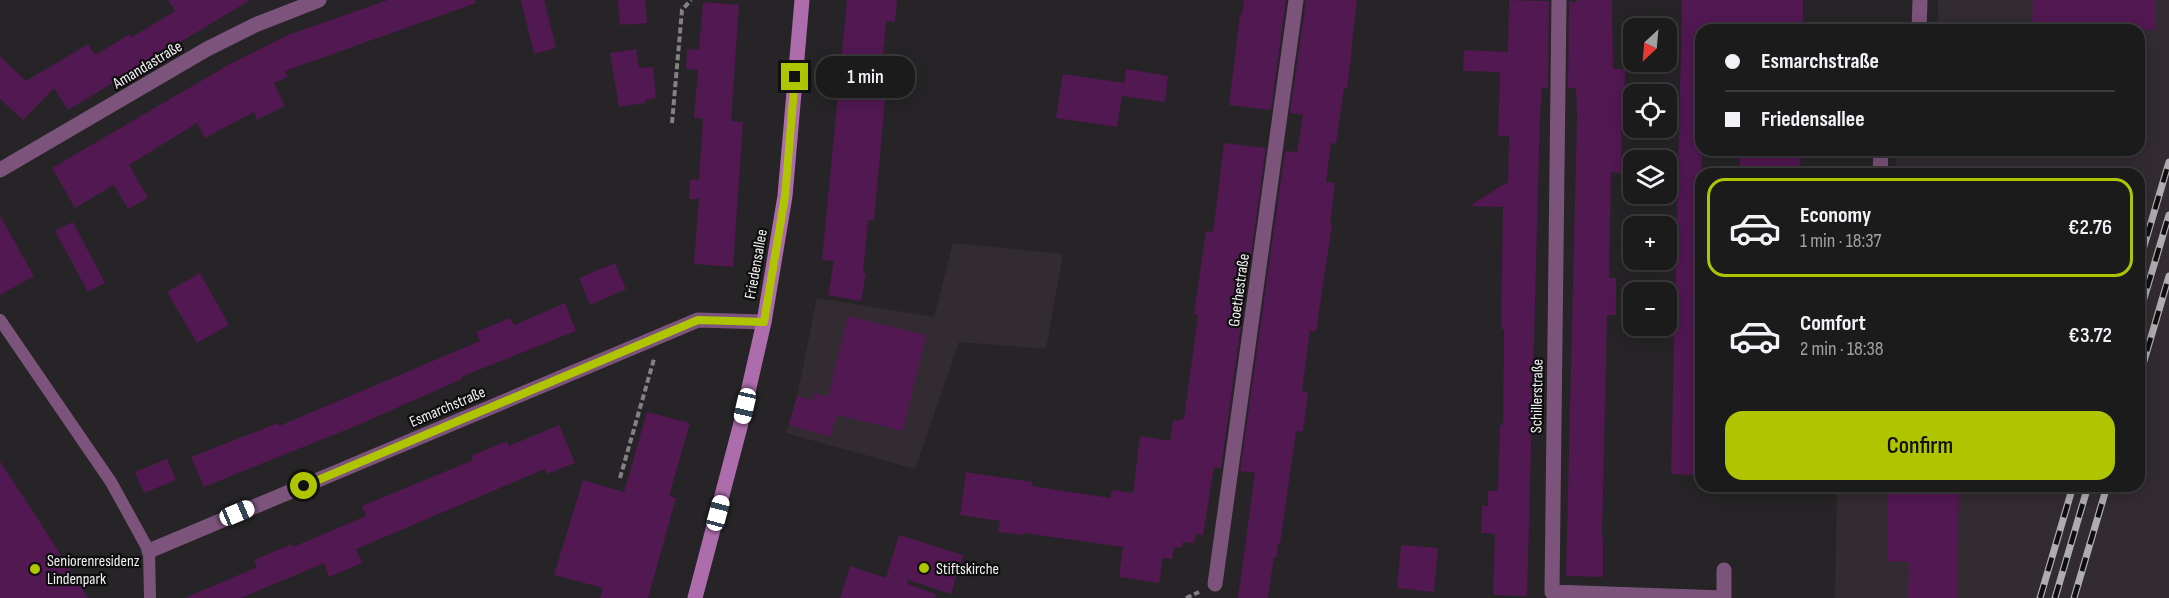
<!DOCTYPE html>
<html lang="en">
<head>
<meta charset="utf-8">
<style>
  body { margin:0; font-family:"Sofia Sans Condensed",sans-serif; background:#292829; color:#f1f3f6; height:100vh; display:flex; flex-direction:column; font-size:22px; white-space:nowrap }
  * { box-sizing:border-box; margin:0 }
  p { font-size:20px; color:#a0a1a3 }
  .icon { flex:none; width:33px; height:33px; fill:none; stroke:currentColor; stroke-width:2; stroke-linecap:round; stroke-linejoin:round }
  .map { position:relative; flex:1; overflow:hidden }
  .details { position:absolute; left:1695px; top:168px; width:450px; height:324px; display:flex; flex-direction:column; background:#1c1b1c; border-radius:18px; box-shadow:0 3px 15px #0003,0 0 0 2px #3a393b }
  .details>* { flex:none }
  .guide { position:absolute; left:1695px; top:24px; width:450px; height:132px; border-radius:18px; box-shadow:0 3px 15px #0003,0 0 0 2px #3a393b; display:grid; align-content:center; height:132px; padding:0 30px; background:#1c1b1c }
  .needle { width:39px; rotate:206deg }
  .fabs { position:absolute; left:1623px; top:18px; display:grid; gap:12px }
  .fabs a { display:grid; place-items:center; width:54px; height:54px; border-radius:12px; background:#1c1b1c; box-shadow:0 3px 15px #0003,0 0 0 2px #3a393b; font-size:30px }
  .end { position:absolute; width:27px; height:27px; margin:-14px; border:8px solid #b0c502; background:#111; box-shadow:0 0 0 3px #111 }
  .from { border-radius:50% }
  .bubble { position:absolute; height:42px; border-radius:18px; background:#1c1b1c; box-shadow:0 3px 15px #0003,0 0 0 2px #3a393b; font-size:20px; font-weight:600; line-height:42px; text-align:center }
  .car { position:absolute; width:18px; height:36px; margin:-18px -9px; border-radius:8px; box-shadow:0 0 4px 2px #0007; background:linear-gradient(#fff 24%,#345 0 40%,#fff 0 76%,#345 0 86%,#fff 0) }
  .guide b { display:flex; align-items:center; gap:21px; height:57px; font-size:22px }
  .guide b+b { border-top:2px solid #3a393b }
  .guide i { width:15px; height:15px; background:#f1f3f6 }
  ul { padding:10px 0 0; list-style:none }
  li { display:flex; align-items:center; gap:18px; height:99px; margin:0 12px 9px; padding:0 18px; border:3px solid transparent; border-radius:18px }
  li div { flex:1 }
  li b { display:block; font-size:22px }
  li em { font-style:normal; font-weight:600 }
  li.on { border-color:#b0c502 }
  li>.icon { width:54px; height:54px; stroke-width:1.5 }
  .button { display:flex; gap:12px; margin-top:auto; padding:12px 30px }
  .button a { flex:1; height:69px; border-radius:18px; background:#b0c502; color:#111; font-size:24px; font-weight:600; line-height:69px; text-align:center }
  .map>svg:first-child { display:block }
</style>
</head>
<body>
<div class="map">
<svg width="2169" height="598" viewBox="0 0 2169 598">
  <rect width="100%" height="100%" fill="#262426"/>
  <!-- built -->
  <g fill="#322b31">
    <path d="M1938,0H2169V598H1835L1837,487L2139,486V174H1896V159L1900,150H2139V30H1938Z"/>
    <path d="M953,243L1063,254L1046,349L959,342L915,469L786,433L797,396L817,298L934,317Z"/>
  </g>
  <!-- building -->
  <g fill="#511852">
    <path d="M168,0H250L68,110L54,88L23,120L0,99V56L26,81L88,44L95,55L130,34L132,37L175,11Z"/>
    <path d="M388,0H475L476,3L285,71L288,77L274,83L285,106L257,120L254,112L205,138L197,123L129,165L148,198L128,209L114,185L75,208L52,168L230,64L288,35Z"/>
    <path d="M521,0H544L556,48L534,54Z"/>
    <path d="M618,0H645L647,23L620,25Z"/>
    <path d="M847,0H897L895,22L886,21L882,67L888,68L884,112L874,220H868L863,274H866L861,301L828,295L834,261L822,260Z"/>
    <path d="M1244,0H1286L1271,110L1229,105L1240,15H1242Z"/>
    <path d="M1306,0H1357L1351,51H1352L1347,88H1344L1336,144L1331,143L1326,182L1335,183L1330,224H1332L1316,332L1310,330L1302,391L1308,392L1303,432L1296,431L1280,544H1278L1277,557H1274L1268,598H1238L1255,473L1240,471L1285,151L1297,152L1303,115L1290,113Z"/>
    <path d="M1509,0L1549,1L1548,88H1542L1540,116L1527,596L1493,595L1495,534L1481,533L1482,506H1488V491H1498L1500,425H1503L1504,329H1501L1503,207L1469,206L1508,182L1509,136H1498L1500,72L1463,71L1464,50L1508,52Z"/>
    <path d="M1577,0H1612L1613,69H1625L1624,115H1621V173L1611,172L1609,278H1616V315H1607L1602,537H1603V577L1566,576L1577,117L1576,88H1568L1569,1L1577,2Z"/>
    <path d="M1682,0H1803V30H1701L1702,150L1695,475L1671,474Z"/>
    <path d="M2033,0H2156L2155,30H2032Z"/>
    <path d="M703,2L739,5L731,121L743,122L733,267L694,264L699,199H689L690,179L699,180L703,119L694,118L698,70L686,69L687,49L699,50Z"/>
    <path d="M636,49L639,68L653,67L656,98L645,100V103L619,107L610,53Z"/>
    <path d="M1126,69L1168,76L1165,102L1122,96Z"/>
    <path d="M1063,74L1124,83L1117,127L1056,118Z"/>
    <path d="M1224,143L1266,148L1221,468L1214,467L1203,535L1196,534L1194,543L1183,542L1182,548L1174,547L1172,559L1163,558L1159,583L1119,577L1123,547L1024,533V535L998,532L1000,521L960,515L966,472L1032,482V486L1110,498L1112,490L1133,493L1140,436L1170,441L1173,421L1184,419L1198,315L1194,314L1206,231L1213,232Z"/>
    <path d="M1740,150H1801L1800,174H1740Z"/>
    <path d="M0,216L34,276L0,295Z"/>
    <path d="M73,222L105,283L88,292L55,231Z"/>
    <path d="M615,263L626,289L590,305L579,278Z"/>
    <path d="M200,273L229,325L197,343L167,292Z"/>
    <path d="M565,303L576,331L461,377L462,379L358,425L204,487L191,457L278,423L279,426L480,341L476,332L510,318L514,325Z"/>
    <path d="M848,316L926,335L903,431L837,415L830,437L789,425L797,396L813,400L815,393L828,397Z"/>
    <path d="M647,412L690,423L669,496L676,498L648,598H600L603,588L554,575L583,480L624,492Z"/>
    <path d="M559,425L575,463L547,474L545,469L356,549L362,563L329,577L324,563L241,598H185L257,567L254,560L292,544L293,547L366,516L362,506L473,460L471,456L507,441L509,446Z"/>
    <path d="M167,459L176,480L144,493L135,472Z"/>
    <path d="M0,461L38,519L88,598H0Z"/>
    <path d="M1888,486H1959L1957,598H1908L1909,562L1887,561Z"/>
    <path d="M899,535L963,555L951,594L908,580L907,584L936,594L935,598H840L850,566L886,578Z"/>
    <path d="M1401,545L1438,548L1434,592L1397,588Z"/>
  </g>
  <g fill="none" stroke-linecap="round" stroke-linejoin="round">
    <!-- path -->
    <g stroke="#838183" stroke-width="4" stroke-dasharray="6 3" stroke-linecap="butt">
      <path d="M672,123L682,10L691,0"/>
      <path d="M620,478L654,359"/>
      <path d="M1186,598L1199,592"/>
    </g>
    <!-- service -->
    <path stroke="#7c537b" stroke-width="12" d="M0,320L111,482L149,551L150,598"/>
    <!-- minor -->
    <g stroke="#7c537b" stroke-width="15">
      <path d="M1559,0L1552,592L1724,598V570"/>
      <path d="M1919,30L1920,0"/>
      <path d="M0,170L207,49L255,25L319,0"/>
      <path d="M1880,174L1881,150"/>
      <path d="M149,551L698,320L764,322"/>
      <path d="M1215,584L1296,0"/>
    </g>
    <!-- secondary -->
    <path stroke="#ad6cac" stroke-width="15" d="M695,598L740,427L764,322L785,196L802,0"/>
    <!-- rail casing -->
    <g stroke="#aeacae" stroke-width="7">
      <g id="rail">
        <path d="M2139,263L2169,162"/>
        <path d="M2139,315L2169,215"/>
        <path d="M2139,378L2169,276"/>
        <path d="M2040,598L2073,486"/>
        <path d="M2055,598L2088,486"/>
        <path d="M2074,598L2107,486"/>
      </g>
    </g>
    <!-- rail -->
    <use href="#rail" stroke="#0f0e0f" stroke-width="4.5" stroke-dasharray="14" stroke-linecap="butt"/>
  </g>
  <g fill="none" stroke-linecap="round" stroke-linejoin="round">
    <!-- route -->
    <path stroke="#b0c502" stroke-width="8" d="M304,486L698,320L764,322L785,196L795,77"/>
  </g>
  <!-- markers -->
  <g fill="#b0c502" stroke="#0f0e0f" stroke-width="2">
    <circle cx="924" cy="568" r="6"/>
    <circle cx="35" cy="569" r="6"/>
  </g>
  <g text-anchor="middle" stroke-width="4.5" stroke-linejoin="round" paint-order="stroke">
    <!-- street labels -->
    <g font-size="16" fill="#f2f0f2" stroke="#0f0e0f">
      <text transform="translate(147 64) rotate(-31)" y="6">Amandastraße</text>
      <text transform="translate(755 264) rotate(-80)" y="6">Friedensallee</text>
      <text transform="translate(1238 290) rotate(-82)" y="6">Goethestraße</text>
      <text transform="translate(1536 396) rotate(-89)" y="6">Schillerstraße</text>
      <text transform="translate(447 406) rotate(-23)" y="6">Esmarchstraße</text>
    </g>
    <!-- poi labels -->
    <g font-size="16" fill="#f2f0f2" stroke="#0f0e0f" text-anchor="start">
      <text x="47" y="566">Seniorenresidenz<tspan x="47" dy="18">Lindenpark</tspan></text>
      <text x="936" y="574">Stiftskirche</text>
    </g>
  </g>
</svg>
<div class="fabs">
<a><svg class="needle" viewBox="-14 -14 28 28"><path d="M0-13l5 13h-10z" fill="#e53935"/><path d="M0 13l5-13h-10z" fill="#a0a1a3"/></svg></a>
<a><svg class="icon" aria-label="locate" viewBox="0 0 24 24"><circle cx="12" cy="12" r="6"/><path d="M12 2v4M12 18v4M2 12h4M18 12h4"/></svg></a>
<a><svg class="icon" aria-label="layers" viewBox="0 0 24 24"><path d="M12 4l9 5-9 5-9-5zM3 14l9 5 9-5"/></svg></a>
<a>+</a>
<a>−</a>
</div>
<i class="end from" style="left:304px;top:486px"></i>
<i class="end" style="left:795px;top:77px"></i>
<div class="bubble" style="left:816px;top:56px;width:99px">1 min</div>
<i class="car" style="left:745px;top:406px;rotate:193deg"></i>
<i class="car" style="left:237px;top:513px;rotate:67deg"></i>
<i class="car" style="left:718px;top:513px;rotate:15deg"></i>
<div class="guide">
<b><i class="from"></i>Esmarchstraße</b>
<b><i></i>Friedensallee</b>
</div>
<section class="details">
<ul>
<li class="on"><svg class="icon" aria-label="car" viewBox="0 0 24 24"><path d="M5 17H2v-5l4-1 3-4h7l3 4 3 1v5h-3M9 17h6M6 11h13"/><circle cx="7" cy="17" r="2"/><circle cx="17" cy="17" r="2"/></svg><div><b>Economy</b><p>1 min · 18:37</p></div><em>€2.76</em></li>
<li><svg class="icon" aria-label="car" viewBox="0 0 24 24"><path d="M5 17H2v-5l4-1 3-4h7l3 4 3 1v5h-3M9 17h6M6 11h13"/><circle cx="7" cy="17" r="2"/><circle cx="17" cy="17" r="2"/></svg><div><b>Comfort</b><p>2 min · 18:38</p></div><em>€3.72</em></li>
</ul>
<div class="button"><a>Confirm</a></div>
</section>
</div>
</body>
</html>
